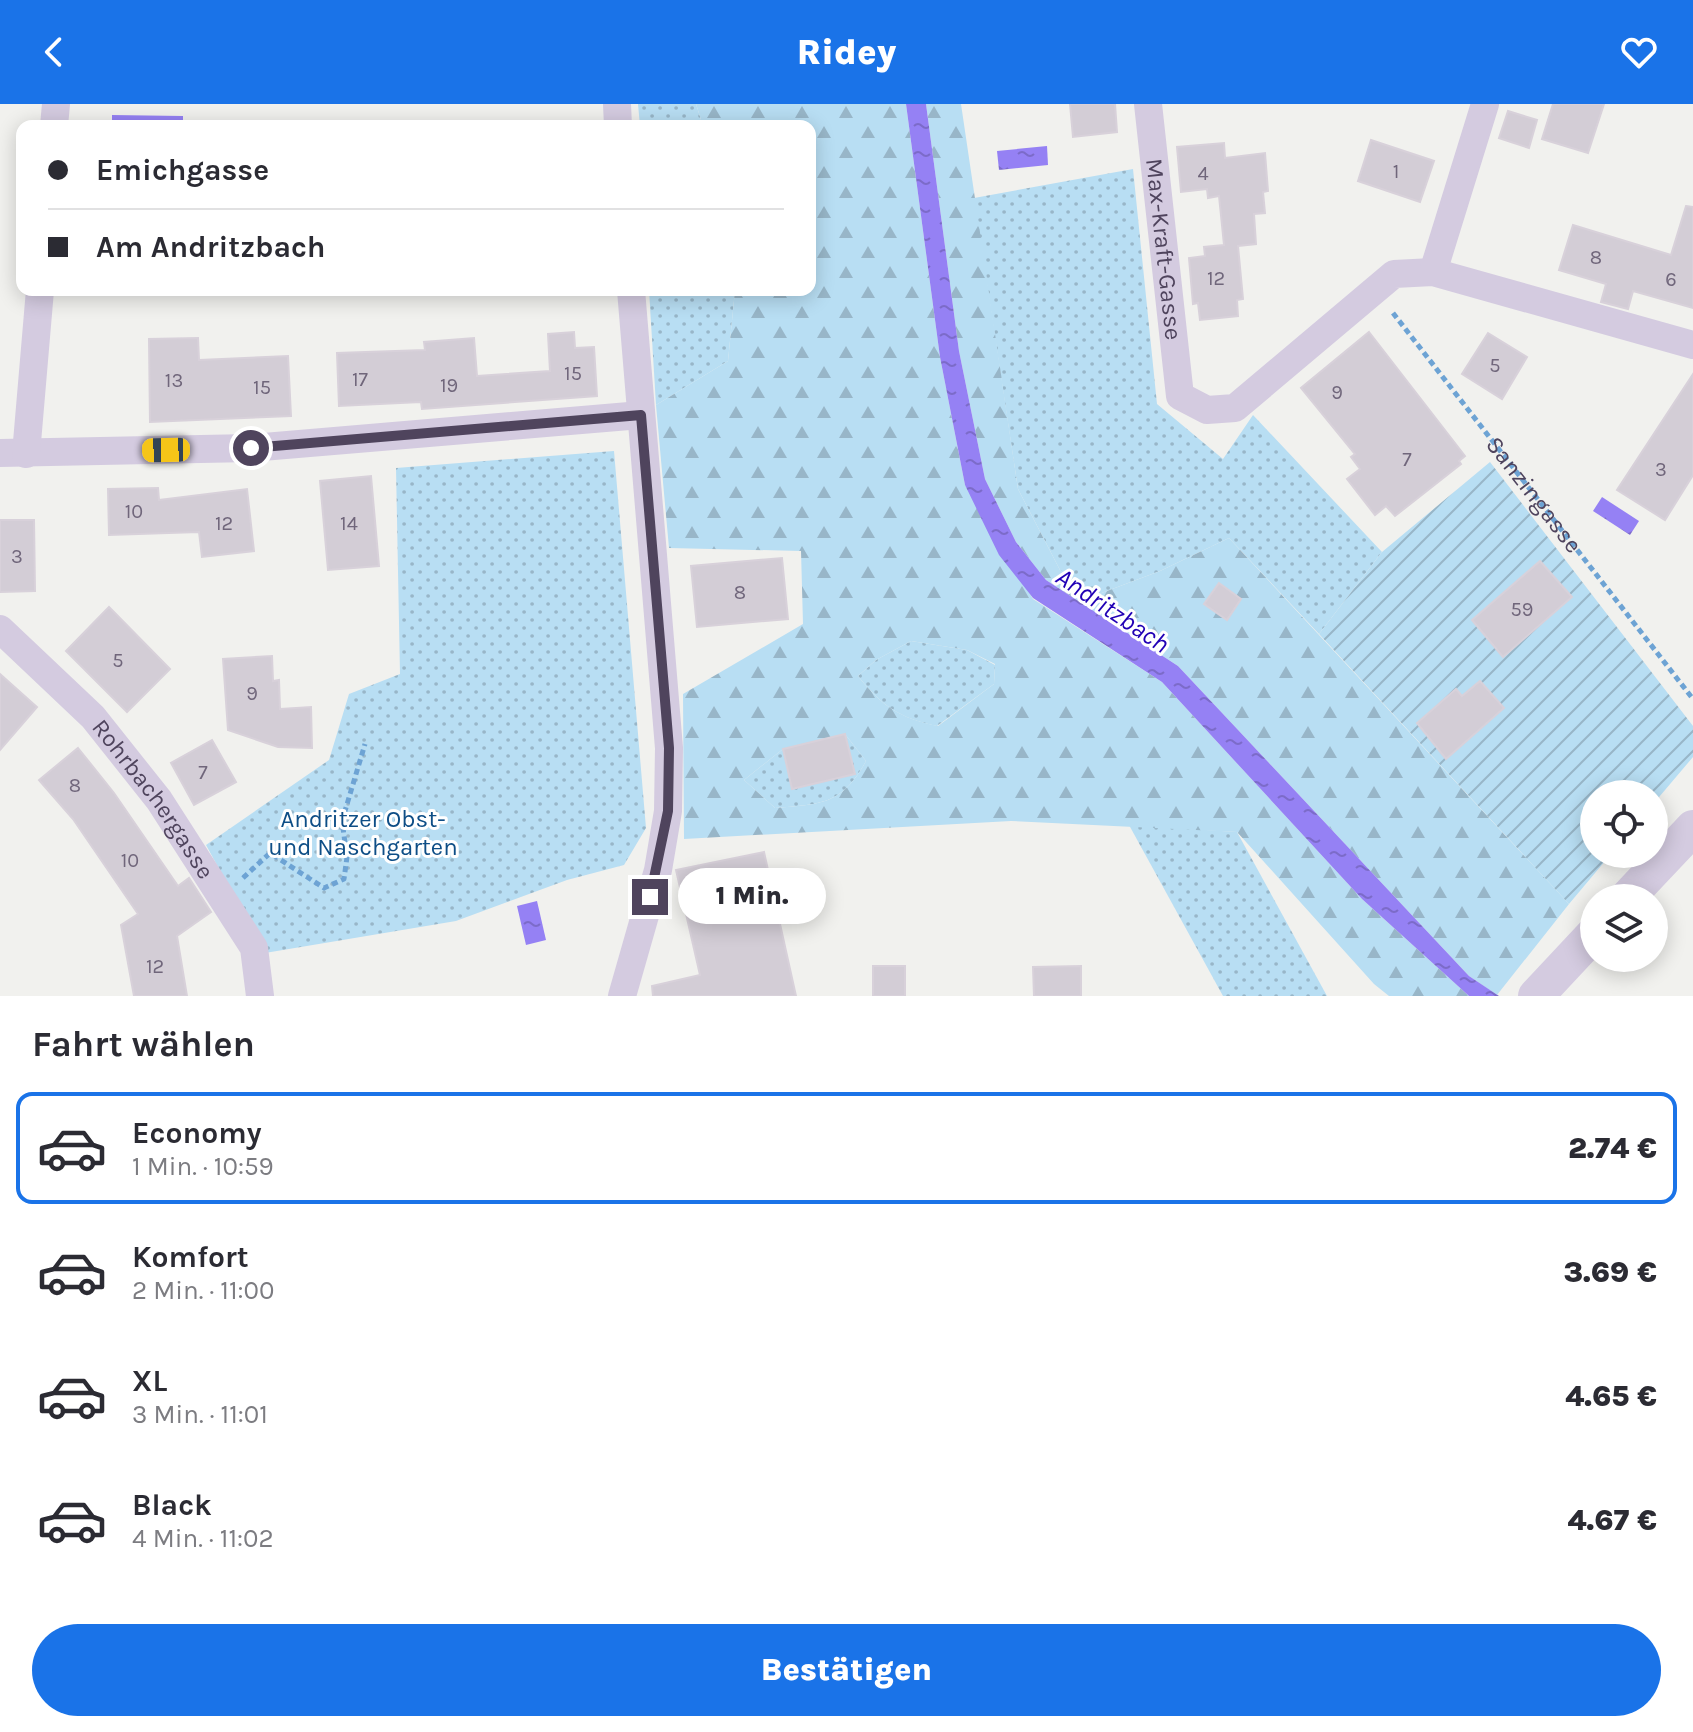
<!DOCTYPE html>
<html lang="de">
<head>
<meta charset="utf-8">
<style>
  body { margin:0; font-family:Karla,sans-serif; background:#f2f2f3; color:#2b2b33; height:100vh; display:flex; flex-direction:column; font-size:30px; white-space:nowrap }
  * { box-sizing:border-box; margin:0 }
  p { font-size:26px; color:#7c7c81 }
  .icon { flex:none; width:44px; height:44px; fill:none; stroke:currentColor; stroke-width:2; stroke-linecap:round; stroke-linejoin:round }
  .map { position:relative; height:892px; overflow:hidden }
  .sheet { display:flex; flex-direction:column; background:#fff; flex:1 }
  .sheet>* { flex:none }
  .banner { position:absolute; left:16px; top:16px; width:800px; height:176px; border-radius:16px; box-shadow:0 4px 20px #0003; display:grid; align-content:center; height:176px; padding:0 32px; background:#fff }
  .buttons { position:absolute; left:1580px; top:676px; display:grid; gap:16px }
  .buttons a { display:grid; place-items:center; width:88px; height:88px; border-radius:50%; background:#fff; box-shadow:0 4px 20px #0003; font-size:40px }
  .end { position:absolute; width:36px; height:36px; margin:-18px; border:10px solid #4f445d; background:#fff; box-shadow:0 0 0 4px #fff }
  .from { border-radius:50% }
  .bubble { position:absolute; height:56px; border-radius:28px; background:#fff; box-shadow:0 4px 20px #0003; font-size:26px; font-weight:800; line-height:56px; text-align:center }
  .car { position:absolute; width:24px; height:48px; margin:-24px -12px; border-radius:10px; box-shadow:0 0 6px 2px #0007; background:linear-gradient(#f5c518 24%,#345 0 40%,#f5c518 0 76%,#345 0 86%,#f5c518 0) }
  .banner b { display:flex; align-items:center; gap:28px; height:76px; font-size:30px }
  .banner b+b { border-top:2px solid #e1e1e2 }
  .banner i { width:20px; height:20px; background:#2b2b33 }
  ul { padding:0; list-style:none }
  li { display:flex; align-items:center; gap:24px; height:112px; margin:0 16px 12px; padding:0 16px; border:4px solid transparent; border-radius:16px }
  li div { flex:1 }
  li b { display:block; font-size:30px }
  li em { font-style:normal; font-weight:800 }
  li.selected { border-color:#1a73e8 }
  li>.icon { width:72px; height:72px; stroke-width:1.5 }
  h2 { padding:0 32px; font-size:36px; line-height:96px }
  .primary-button { display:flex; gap:16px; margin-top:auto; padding:16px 32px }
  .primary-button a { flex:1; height:92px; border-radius:48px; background:#1a73e8; color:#fff; font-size:32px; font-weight:800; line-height:92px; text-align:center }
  header { display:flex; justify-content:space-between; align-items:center; height:104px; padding:0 32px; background:#1a73e8; color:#fff; font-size:36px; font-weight:800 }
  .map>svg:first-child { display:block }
</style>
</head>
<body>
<header><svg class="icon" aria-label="back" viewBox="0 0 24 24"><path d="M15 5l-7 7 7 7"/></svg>Ridey<svg class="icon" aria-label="heart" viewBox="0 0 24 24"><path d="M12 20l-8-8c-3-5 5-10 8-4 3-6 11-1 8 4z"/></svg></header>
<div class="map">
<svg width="1693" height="892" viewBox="0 0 1693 892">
  <defs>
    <pattern id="grass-dots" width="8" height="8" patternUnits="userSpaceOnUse" patternTransform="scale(2)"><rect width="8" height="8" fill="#b8def3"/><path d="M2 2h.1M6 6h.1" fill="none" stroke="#98b6c8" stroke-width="1.8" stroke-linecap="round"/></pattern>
    <pattern id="forest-firs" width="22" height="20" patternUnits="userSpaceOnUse" patternTransform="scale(2)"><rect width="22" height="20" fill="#b8def3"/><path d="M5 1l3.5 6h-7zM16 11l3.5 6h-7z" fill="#98b6c8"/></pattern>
    <pattern id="garden-furrows" width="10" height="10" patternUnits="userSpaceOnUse" patternTransform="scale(2)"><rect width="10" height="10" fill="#b8def3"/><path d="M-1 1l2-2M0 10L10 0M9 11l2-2" fill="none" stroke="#98b6c8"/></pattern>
    <pattern id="water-ripples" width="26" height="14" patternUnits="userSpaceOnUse" patternTransform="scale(2)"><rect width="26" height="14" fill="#9581f4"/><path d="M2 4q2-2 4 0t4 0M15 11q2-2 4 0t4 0" fill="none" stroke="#7c6bc9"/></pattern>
  </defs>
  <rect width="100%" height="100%" fill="#f1f1ee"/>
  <!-- grass -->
  <g fill="url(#grass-dots)">
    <path d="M638,0H696L703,22H640Z"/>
    <path d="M1133,65L1157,300L1223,355L1253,311L1382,448L1319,530L1229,434L1160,467L1091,493L1060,466L1018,385L974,94Z"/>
    <path d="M649,186H735L728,257L656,301Z"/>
    <path d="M614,347L646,724L624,761L567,776L456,817L265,849L206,741L329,656L349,590L400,570L396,364Z"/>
    <path d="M911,537L967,546L995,561L994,580L937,622C899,614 882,602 858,572L876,556Z"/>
    <path d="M845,630L866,657C842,701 821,700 775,704L744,676L783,645Z"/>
    <path d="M1129,721L1237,728L1327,892H1223Z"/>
  </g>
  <!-- forest -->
  <g fill="url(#forest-firs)" fill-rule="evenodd">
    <path d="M696,0H906L940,253L965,381L1033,495L1162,578L1362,795L1469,892H1389L1374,880L1237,728L1011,717L684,735L683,590L803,520L801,447L669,444L656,301L728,257L735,186H810V22H703ZM911,537L967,546L995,560L994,580L938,622C899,614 882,602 858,572L876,556ZM845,630L866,657C842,701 821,700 775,704L744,676L783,645Z"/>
    <path d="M926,0H961L1018,385L1060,466L1091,493L1160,467L1229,434L1569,800L1497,891L1469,872L1178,562L1046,476L1016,438L985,375L959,247Z"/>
  </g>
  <!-- garden -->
  <path fill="url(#garden-furrows)" d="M1490,358L1693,622V653L1654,699V690H1594V750H1611L1569,800L1319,530L1382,448Z"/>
  <!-- water -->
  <g fill="url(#water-ripples)">
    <path d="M906,0H926L959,247L985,375L1016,438L1046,476L1178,562L1469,872L1499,892H1469L1362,795L1162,578L1033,494L999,451L965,381L940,253Z"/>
    <path d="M112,11L183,12V22H112Z"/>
    <path d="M1047,42L1048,61L999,66L997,47Z"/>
    <path d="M1602,393L1639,417L1630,431L1593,407Z"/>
    <path d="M537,797L546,836L526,841L517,802Z"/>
  </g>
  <!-- building -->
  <g fill="#d3cdd6" stroke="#d8d1da" stroke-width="2">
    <path d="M1070,0H1115L1117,28L1073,33Z"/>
    <path d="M1553,0H1604L1588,49L1542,35Z"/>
    <path d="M1508,7L1537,16L1529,44L1499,34Z"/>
    <path d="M1371,36L1434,57L1420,98L1358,77Z"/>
    <path d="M1224,39L1225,54L1265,49L1268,87L1263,88L1265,109L1254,110L1256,140L1238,142L1243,195L1237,196L1238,212L1200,216L1198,199L1193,200L1189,154L1205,152L1204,143L1224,141L1219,92L1208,94L1207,85L1181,88L1177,43Z"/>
    <path d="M1686,102L1693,103V204L1633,187L1628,205L1601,198L1606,180L1559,166L1573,121L1671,151Z"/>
    <path d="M574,228L575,244L594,243L597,292L422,305L421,298L339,302L337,249L425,246L424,238L474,234L477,272L550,267L548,230Z"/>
    <path d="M1369,228L1465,352L1459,357L1461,360L1395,412L1386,402L1375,411L1347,375L1360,365L1351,353L1355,350L1301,284Z"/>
    <path d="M1488,229L1527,253L1502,295L1462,270Z"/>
    <path d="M198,234L199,256L288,252L291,312L150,318L149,235Z"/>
    <path d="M1693,270V371L1665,416L1617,386Z"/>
    <path d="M371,372L379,462L328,466L320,377Z"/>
    <path d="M158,384L159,396L247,385L254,447L202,453L199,428L109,431L108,385Z"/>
    <path d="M0,416H34L35,487L0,488Z"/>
    <path d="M782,454L788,515L697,523L691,462Z"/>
    <path d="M1540,457L1572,493L1503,553L1472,516Z"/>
    <path d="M1219,479L1241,495L1227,516L1204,500Z"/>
    <path d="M109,503L170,565L127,608L66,547Z"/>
    <path d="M272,552L273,577L279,576L280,605L311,603L312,644L278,643L228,626L223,555Z"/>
    <path d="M0,570L37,603L0,646Z"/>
    <path d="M1480,577L1504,604L1446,655L1417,619L1456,585L1462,592Z"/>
    <path d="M845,630L855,670L792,685L783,645Z"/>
    <path d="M212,636L236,678L194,701L171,659Z"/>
    <path d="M78,644L114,689L178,782L189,774L211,808L177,832L187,892H134L121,821L138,810L73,715L39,676Z"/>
    <path d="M764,748L796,892H653L652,882L700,871L676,766Z"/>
    <rect x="873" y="862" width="32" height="30"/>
    <path d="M1081,862V892H1034L1033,863Z"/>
  </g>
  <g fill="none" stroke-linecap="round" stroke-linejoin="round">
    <!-- path -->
    <g stroke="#6da3d4" stroke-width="5" stroke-dasharray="6 4" stroke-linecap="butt">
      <path id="s1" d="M1393,209L1693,595"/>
      <path d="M243,774L270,749L324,784L344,775L347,753L342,717L365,640"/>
    </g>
    <!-- minor -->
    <g stroke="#d4cbe0" stroke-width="28">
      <path d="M617,0L618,22"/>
      <path id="s2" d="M1148,0L1180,292L1207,306L1235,304L1394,170L1433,168L1693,241"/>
      <path d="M54,22L56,0"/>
      <path d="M1433,168L1485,0"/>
      <path d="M0,349L251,344L641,311"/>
      <path d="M26,350L40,186"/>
      <path id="s3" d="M0,525L93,613L159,696L254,844L260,892"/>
      <path d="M622,892L658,766L668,707L669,644L631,186"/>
    </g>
    <!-- tertiary -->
    <g stroke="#d4cbe0" stroke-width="36">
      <path d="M1627,794L1693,724"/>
      <path d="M1536,892L1594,830"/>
    </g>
  </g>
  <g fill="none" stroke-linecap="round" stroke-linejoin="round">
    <!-- route -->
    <path stroke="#4f445d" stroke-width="10" d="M251,344L641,311L669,644L668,707L650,793"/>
  </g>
  <g text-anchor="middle" stroke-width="6" stroke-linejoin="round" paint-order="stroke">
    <!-- number labels -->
    <g font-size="20" fill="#70667b">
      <text x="1396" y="74">1</text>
      <text x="1203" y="76">4</text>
      <text x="1596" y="160">8</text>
      <text x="1216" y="181">12</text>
      <text x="1671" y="182">6</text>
      <text x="1495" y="268">5</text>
      <text x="573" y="276">15</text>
      <text x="360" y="282">17</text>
      <text x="174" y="283">13</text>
      <text x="449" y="288">19</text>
      <text x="262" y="290">15</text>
      <text x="1337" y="295">9</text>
      <text x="1407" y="362">7</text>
      <text x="1661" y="372">3</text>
      <text x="134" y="414">10</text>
      <text x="224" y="426">12</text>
      <text x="349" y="426">14</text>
      <text x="17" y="459">3</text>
      <text x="740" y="495">8</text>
      <text x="1522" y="512">59</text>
      <text x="118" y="563">5</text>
      <text x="252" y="596">9</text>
      <text x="203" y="675">7</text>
      <text x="75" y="688">8</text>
      <text x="130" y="763">10</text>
      <text x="155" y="869">12</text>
    </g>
    <!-- street labels -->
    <g font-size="24" fill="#4f445d" stroke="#fff">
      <text dy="8" stroke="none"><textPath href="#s2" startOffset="146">Max-Kraft-Gasse</textPath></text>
      <text dy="8" stroke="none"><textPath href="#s1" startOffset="230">Sanzingasse</textPath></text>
      <text dy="8" stroke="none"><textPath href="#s3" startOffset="230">Rohrbachergasse</textPath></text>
    </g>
    <!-- park labels -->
    <g font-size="24" fill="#0e4e86" stroke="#fff">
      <text x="363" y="723">Andritzer Obst-<tspan x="363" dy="28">und Naschgarten</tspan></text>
    </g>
    <!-- water labels -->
    <g font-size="26" font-style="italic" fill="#2000b5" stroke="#fff">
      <text transform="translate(1113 506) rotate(34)" y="9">Andritzbach</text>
    </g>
  </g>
</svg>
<div class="buttons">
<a><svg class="icon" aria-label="locate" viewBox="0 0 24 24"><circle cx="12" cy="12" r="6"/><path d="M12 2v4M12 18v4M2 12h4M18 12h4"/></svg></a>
<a><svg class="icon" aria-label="layers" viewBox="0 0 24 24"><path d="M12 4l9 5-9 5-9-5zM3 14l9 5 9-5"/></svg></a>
</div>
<i class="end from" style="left:251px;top:344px"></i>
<i class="end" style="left:650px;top:793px"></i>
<div class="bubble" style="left:678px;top:764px;width:148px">1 Min.</div>
<i class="car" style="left:166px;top:346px;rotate:269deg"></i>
<div class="banner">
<b><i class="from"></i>Emichgasse</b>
<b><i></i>Am Andritzbach</b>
</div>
</div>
<section class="sheet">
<h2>Fahrt wählen</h2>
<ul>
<li class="selected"><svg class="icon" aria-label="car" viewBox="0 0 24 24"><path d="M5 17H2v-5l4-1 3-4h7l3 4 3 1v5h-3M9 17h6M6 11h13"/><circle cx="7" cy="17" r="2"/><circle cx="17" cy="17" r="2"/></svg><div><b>Economy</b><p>1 Min. · 10:59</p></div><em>2.74 €</em></li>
<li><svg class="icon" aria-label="car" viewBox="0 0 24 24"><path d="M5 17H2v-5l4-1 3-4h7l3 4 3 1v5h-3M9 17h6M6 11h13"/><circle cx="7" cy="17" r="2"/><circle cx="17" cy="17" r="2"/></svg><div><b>Komfort</b><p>2 Min. · 11:00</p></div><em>3.69 €</em></li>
<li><svg class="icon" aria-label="car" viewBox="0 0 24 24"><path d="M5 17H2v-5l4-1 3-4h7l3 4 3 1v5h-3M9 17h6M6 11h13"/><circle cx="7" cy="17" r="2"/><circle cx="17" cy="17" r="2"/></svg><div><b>XL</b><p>3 Min. · 11:01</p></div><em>4.65 €</em></li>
<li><svg class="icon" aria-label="car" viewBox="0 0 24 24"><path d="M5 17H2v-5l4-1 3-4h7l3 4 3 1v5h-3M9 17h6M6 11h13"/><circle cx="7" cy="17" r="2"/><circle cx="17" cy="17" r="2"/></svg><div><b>Black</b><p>4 Min. · 11:02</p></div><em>4.67 €</em></li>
</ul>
<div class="primary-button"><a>Bestätigen</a></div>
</section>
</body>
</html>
